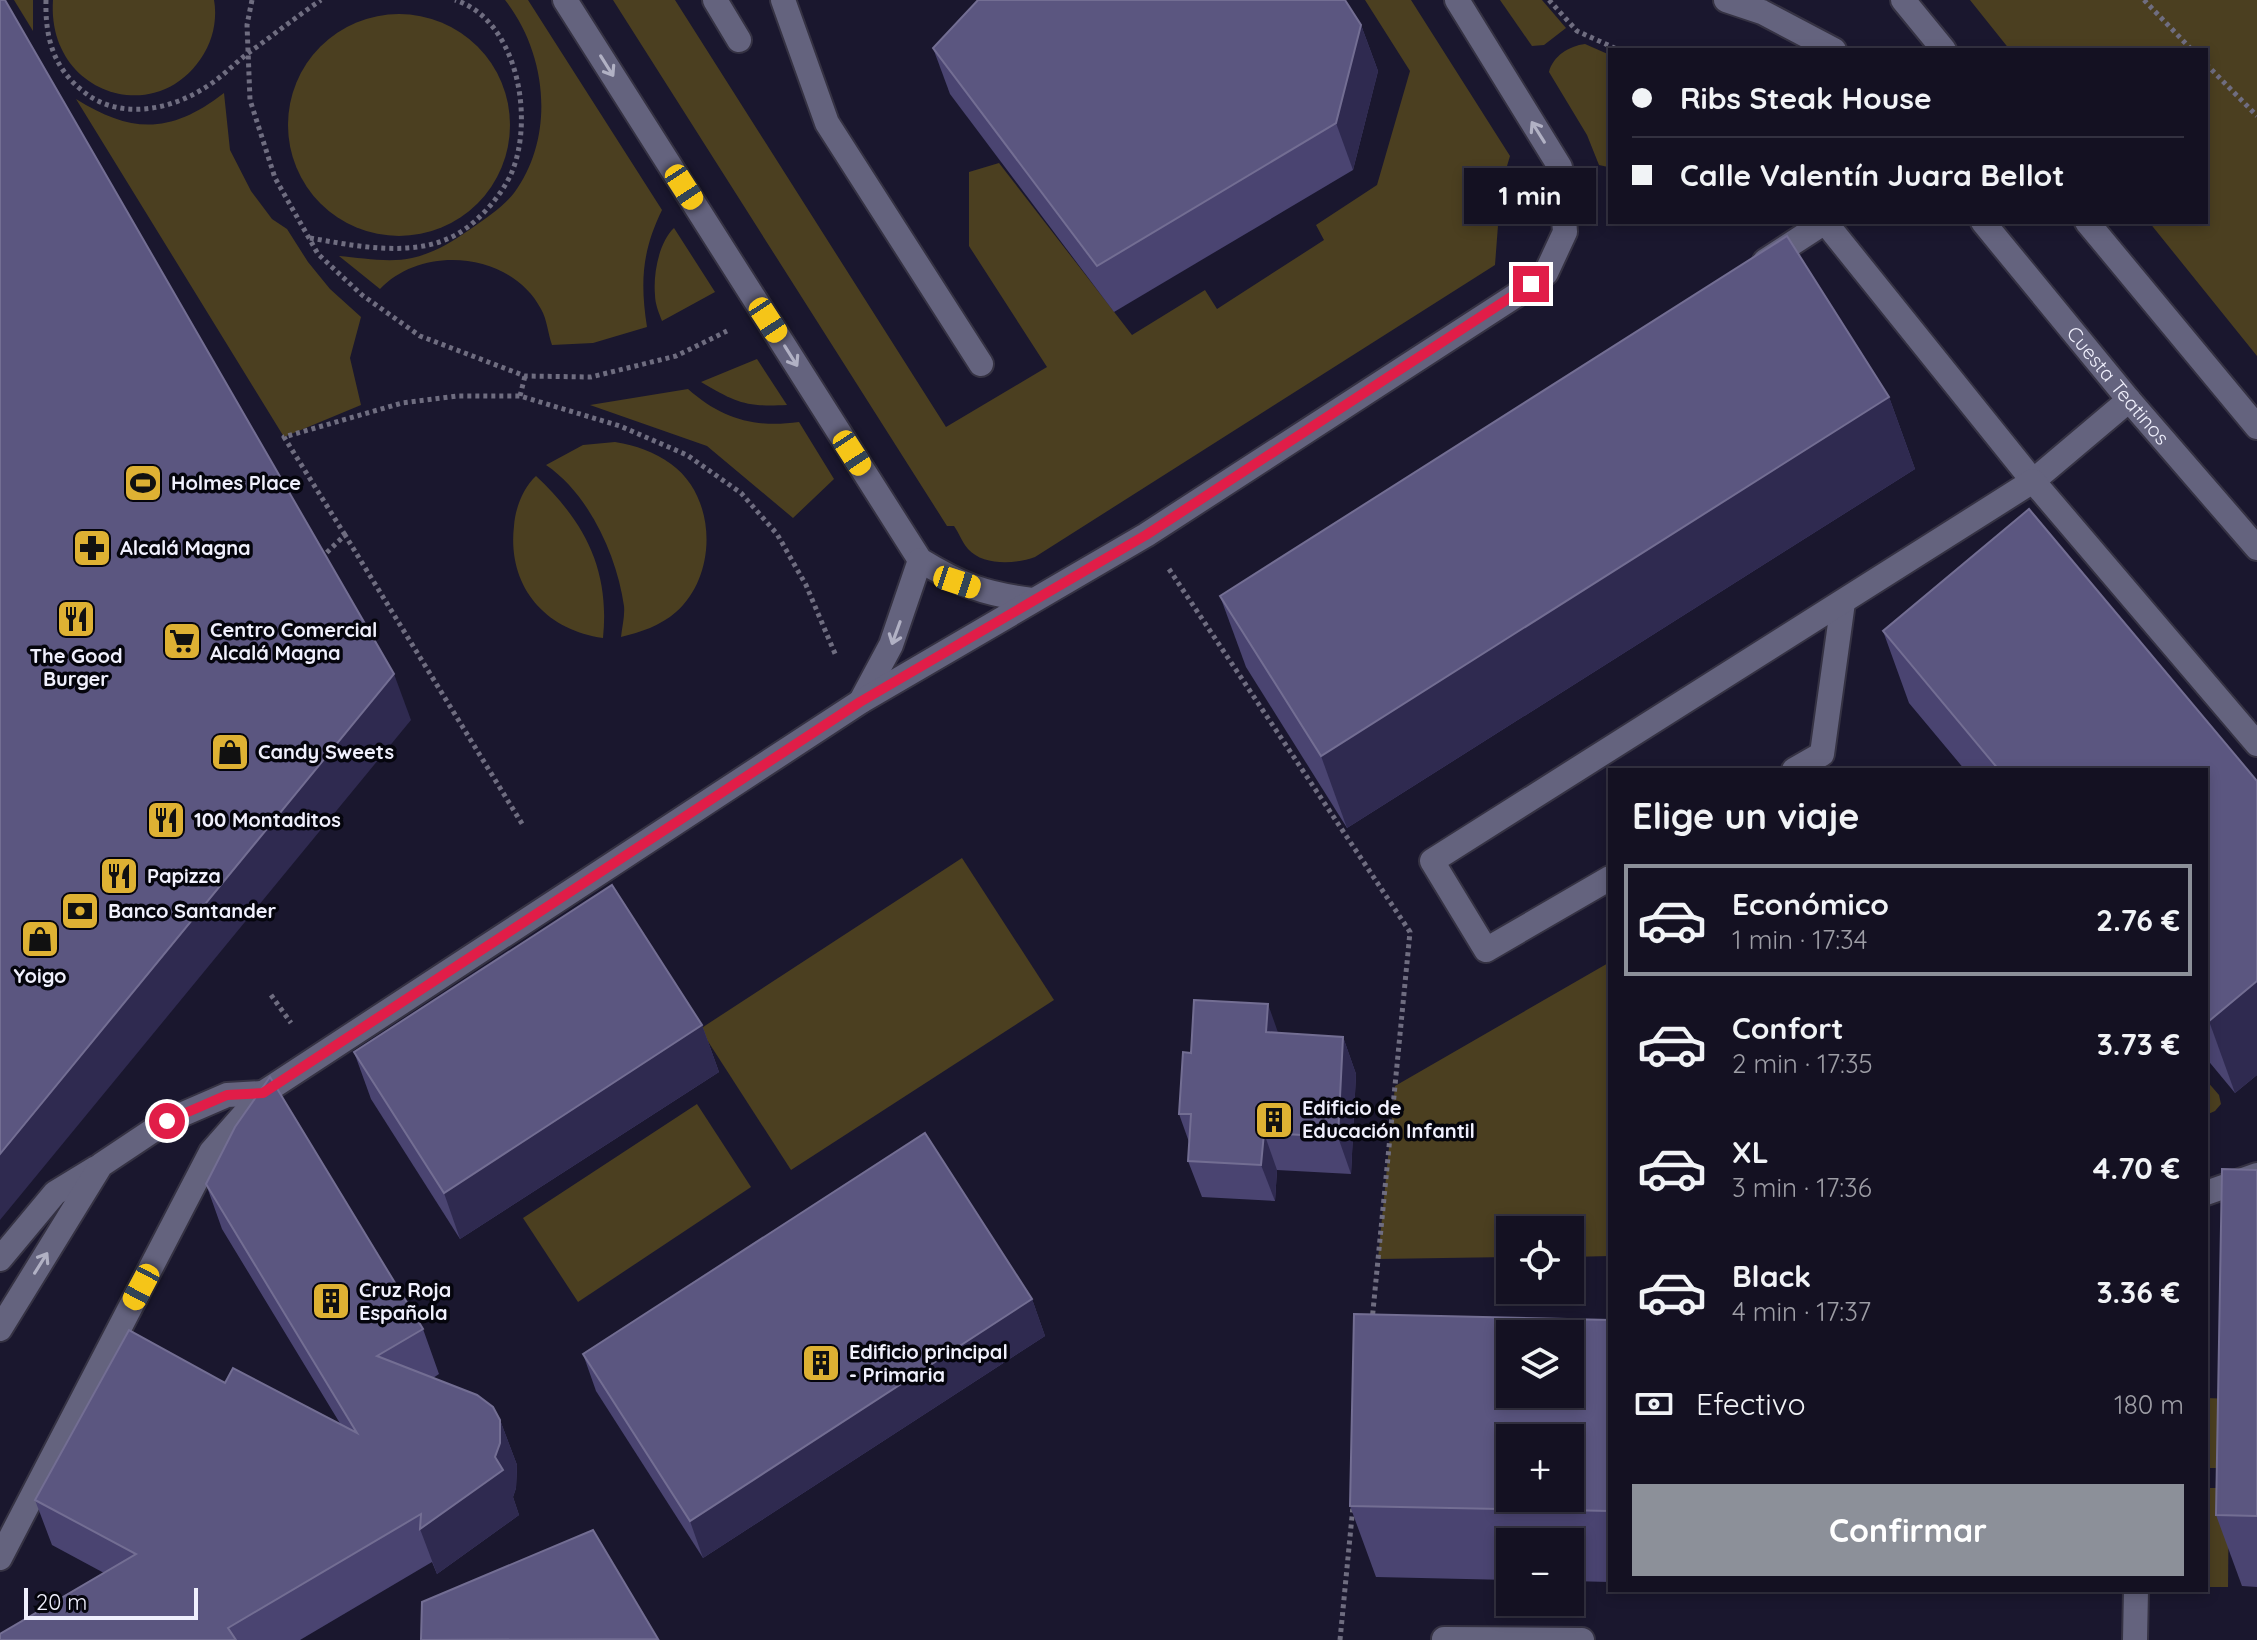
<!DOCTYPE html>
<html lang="es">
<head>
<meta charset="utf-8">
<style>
  body { margin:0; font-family:Quicksand,sans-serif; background:#1d1a2a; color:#f1f3f6; height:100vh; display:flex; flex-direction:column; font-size:30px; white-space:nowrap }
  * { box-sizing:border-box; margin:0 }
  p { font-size:26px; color:#9d9da5 }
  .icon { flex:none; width:44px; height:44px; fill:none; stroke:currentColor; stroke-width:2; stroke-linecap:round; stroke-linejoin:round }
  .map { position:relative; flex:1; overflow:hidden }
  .side { position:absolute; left:1608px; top:768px; width:600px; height:824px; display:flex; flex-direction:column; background:#141122; border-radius:0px; box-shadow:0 4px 12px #0003,0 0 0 2px #333140 }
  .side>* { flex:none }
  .top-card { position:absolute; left:1608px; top:48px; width:600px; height:176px; border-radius:0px; box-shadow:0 4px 12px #0003,0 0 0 2px #333140; display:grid; align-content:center; height:176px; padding:0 24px; background:#141122 }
  .buttons { position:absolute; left:1496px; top:1216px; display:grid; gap:16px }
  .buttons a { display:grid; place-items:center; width:88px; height:88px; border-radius:0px; background:#141122; box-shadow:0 4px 12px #0003,0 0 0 2px #333140; font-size:40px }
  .scale { position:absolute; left:24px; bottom:20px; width:174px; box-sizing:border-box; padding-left:8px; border:4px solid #f0f0fd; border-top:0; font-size:22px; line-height:28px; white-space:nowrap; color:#f0f0fd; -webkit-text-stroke:6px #05050d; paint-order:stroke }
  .end { position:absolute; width:36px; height:36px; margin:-18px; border:10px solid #e11d48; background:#fff; box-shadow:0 0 0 4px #fff }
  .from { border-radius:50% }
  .bubble { position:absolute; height:56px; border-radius:0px; background:#141122; box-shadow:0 4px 12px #0003,0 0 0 2px #333140; font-size:26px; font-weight:700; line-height:56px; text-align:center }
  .car { position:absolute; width:24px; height:48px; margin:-24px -12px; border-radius:10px; box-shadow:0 0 6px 2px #0007; background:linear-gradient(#f5c518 24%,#345 0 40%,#f5c518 0 76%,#345 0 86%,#f5c518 0) }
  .top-card b { display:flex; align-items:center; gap:28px; height:76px; font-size:30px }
  .top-card b+b { border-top:2px solid #333140 }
  .top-card i { width:20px; height:20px; background:#f1f3f6 }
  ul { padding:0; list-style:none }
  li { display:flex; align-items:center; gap:24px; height:112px; margin:0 16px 12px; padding:0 8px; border:4px solid transparent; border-radius:0px }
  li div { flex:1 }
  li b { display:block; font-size:30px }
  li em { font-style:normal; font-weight:700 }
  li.current { border-color:#8c9099 }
  li>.icon { width:72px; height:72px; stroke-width:1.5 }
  h2 { padding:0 24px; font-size:36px; line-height:96px }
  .pay { display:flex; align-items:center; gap:20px; height:88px; padding:0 24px; font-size:30px }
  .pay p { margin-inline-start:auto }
  .button { display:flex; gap:16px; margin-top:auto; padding:16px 24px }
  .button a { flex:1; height:92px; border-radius:0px; background:#8c9099; color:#fff; font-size:32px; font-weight:700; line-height:92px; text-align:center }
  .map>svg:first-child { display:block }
</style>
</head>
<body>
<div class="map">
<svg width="2257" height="1640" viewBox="0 0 2257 1640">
  <rect width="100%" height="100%" fill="#1a172e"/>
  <!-- green -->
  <g fill="#4b3f20">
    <path d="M14,0H33V31Z"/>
    <path d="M53,0H214C217,16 214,34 207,48C164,132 46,97 53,0Z"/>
    <path d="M505,0H528L662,210C642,251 640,282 647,327L593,343L552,345C548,334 547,319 541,309C511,252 423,244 380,289L339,256C362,258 390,263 412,258C435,253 453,241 472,228C486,218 503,207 514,193C556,136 547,53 505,0Z"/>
    <path d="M613,0H675L946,427L1047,367L969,246V172L999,163L1132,335L1205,290L1217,309L1324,240L1316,225L1377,185L1410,71L1365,0H1411L1510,156L1501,186L1495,265L1035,557C1016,564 983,566 968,549C962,542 959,533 954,526H947Z"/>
    <path d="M1500,0H1542L1566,28L1544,45L1532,46Z"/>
    <path d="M1970,0H2257V356L2149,222H2206V50H2010Z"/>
    <circle cx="399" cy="125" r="111"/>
    <path d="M1585,44L1610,55L1608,167L1599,165L1587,135L1549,72C1553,56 1569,46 1585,44Z"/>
    <path d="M224,93L230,150L251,191L272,219L287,229L308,262L330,289L361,317L350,358L361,405L284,437L76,99C132,134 171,134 224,93Z"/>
    <path d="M674,228L715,292L662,321C659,313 655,304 655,295C653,274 659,242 674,228Z"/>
    <path d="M757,359L787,405C745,407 737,403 701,382Z"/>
    <path d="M688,389C722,419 754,428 799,422L834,479L793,518L707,446L590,405Z"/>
    <path d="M615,442C637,446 653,451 671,464C717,497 718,575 676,612C660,626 641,632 621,637C622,627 625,616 624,606C617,556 589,494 546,465L583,445Z"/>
    <path d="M536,476C585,522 610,570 603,638C544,630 507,585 514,526C515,509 523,488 536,476Z"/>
    <path d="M962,858L1054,1000L791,1170L700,1029Z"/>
    <path d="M1610,962V1256L1570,1257V1230H1510V1257L1378,1259L1395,1086Z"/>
    <path d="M2206,1080L2219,1095L2221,1104L2215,1111L2206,1115Z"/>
    <path d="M697,1104L751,1187L578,1302L523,1218Z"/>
    <path d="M2206,1398L2233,1399L2231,1468H2206Z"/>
    <path d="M2206,1488H2229L2228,1587H2206Z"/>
  </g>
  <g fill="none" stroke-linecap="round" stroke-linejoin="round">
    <!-- minor casing -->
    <g stroke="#353243" stroke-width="28">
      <g id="minor">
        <path d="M565,0L920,560C961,585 984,594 1032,600"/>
        <path d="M715,0L739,40"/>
        <path d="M783,0L827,123L981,364"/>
        <path d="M1726,0L1762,12L1834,50"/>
        <path d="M1903,0L1944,50"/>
        <path id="s1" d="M1983,222L2129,400L2257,548"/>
        <path d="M2087,222L2257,427"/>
        <path d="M1765,261L1825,222L2033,481L2129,400"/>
        <path d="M861,701L891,645L920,560"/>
        <path d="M1794,770L1822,754L1843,602"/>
        <path d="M1610,878L1486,950L1432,861L2033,481L2257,744"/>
        <path d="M2206,1193L2257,1175"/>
        <path d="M0,1259L55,1193L96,1168"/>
        <path d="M0,1329L101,1165L167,1121L227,1095L263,1093"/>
        <path d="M0,1558L211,1152L263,1093L860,702L1146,535L1515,296L1546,273L1565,232L1560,167L1457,0"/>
        <path d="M1444,1639L1582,1640"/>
        <path d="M2135,1640L2136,1590"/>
      </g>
    </g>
    <!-- path -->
    <g stroke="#6f6d80" stroke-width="5" stroke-dasharray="4 4" stroke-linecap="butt">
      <path d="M46,0C45,37 53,68 84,92C120,121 173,110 209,85C223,76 234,64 247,54C272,36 296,17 321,0"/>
      <path d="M252,0L247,25L250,100L275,178L318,254L362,295L420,336L525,376L591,377L676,356L727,331"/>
      <path d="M1549,0L1577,31L1619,50"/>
      <path d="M2144,0L2192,50"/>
      <path d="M2206,64L2257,116"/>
      <path d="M310,238C356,246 416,259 459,233C480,220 501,196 511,174C535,120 518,20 455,0"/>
      <path d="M520,396L525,376"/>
      <path d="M345,535L284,437L402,403L457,396H520L620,426L687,455L741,493L777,534L806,585L836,656"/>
      <path d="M321,558L345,535L524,827"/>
      <path d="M1169,569L1410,932L1372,1321"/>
      <path d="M271,995L291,1023"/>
      <path d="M1340,1640L1353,1506"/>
    </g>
    <!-- minor -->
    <use href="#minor" stroke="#64637e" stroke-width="24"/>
  </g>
  <!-- wall -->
  <g fill="#4a4471">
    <path d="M1361,25L1378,71L1353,170L1114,312L950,94L933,48Z"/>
    <path d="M1889,397L1915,469L1347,828L1246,667L1220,596Z"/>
    <path d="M1883,631L2257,781V1075L2235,1093L2206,1058V770H1965L1909,703Z"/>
    <path d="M702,1025L719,1072L460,1239L371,1099L354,1052Z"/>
    <path d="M1278,1033L1343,1037L1356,1074L1351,1174L1277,1170L1275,1201L1202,1197L1188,1161L1189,1142L1179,1114L1191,1053Z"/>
    <path d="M2257,1170V1587L2242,1586L2216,1515Z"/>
    <path d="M206,1184L423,1329L439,1374L433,1378L500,1420L517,1465L516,1488L513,1497L519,1515L437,1574L432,1562L300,1640H0L104,1573L52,1545L35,1500L225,1383L341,1425L222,1229Z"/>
    <path d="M1032,1299L1045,1336L703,1558L596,1391L583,1354Z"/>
    <path d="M1610,1320V1582L1570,1581V1542H1510V1580L1376,1577L1350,1506Z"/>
  </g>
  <!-- shaded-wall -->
  <g fill="#2f2a50">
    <path d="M1361,25L1378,71L1353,170L1336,123Z"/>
    <path d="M1889,397L1915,469L1347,828L1321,756Z"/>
    <path d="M394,674L411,720L0,1220V1154Z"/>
    <path d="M2257,981V1075L2235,1093L2209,1021Z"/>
    <path d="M1268,1004L1281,1041L1266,1032Z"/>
    <path d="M702,1025L719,1072L460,1239L444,1193Z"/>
    <path d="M1343,1037L1356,1074L1351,1174L1338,1137Z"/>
    <path d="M1264,1133L1277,1170L1275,1201L1261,1165Z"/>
    <path d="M1032,1299L1045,1336L703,1558L690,1521Z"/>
    <path d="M500,1420L517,1465L516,1488L513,1497L519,1515L437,1574L420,1529L495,1457Z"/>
  </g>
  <!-- building -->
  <g fill="#5b5680" stroke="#736e93" stroke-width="2" fill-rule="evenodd">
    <path d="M0,0H5L394,674L0,1154Z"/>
    <path d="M978,0H1345L1361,25L1336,123L1097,266L933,48Z"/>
    <path d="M1787,236L1889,397L1321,756L1220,596Z"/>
    <path d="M2029,509L2257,781V981L2209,1021L2206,1017V770H1999L1883,631Z"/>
    <path d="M612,885L702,1025L444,1193L354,1052Z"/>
    <path d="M1194,1000L1268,1004L1266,1032L1343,1037L1338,1137L1264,1133L1261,1165L1188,1161L1191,1114H1179L1183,1052L1191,1053Z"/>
    <path d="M270,1077L423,1329L377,1356L477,1395L493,1407L500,1420V1443L495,1457L503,1470L420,1529L421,1514L228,1628L236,1640H0V1634L136,1554L35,1500L129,1330L225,1383L233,1368L357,1433L206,1184L235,1127Z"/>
    <path d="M925,1133L1032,1299L690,1521L583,1354Z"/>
    <path d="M2222,1169L2257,1170V1516L2216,1515Z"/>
    <path d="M1354,1314L1610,1320V1511L1350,1506ZM1510,1334H1570V1394H1510ZM1510,1438H1570V1498H1510Z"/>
    <path d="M593,1530L658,1639L421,1640L422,1602Z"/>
  </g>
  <!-- one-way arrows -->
  <defs><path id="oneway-shaft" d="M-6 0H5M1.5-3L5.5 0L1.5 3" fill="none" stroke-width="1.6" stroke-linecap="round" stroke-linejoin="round" transform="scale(2)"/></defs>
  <g stroke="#b1b1c4">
    <use href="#oneway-shaft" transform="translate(607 66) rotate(58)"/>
    <use href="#oneway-shaft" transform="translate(1538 132) rotate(-122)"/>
    <use href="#oneway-shaft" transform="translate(791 356) rotate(58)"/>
    <use href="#oneway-shaft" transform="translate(896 633) rotate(110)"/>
    <use href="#oneway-shaft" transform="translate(41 1263) rotate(-58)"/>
  </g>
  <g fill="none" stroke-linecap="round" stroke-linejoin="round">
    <!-- route -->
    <path stroke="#e11d48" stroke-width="10" d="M167,1121L227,1095L263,1093L860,702L1146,535L1531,284"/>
  </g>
  <!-- icons -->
  <defs>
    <g id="stadium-square" transform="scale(2)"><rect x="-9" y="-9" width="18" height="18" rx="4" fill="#deb133" stroke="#05050d"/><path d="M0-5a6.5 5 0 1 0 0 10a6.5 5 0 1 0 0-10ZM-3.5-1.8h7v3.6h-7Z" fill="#111"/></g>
    <g id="pharmacy-square" transform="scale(2)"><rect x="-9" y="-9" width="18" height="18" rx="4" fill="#deb133" stroke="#05050d"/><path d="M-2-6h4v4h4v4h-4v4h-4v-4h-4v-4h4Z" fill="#111"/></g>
    <g id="restaurant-square" transform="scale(2)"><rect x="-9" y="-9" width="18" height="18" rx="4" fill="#deb133" stroke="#05050d"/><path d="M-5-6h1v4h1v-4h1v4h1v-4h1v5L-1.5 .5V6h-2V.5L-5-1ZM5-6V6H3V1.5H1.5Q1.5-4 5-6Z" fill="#111"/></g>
    <g id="supermarket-square" transform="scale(2)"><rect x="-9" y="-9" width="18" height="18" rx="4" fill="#deb133" stroke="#05050d"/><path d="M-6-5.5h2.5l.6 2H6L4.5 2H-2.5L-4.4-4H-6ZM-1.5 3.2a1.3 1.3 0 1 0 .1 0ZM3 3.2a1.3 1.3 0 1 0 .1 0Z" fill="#111"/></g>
    <g id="shop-square" transform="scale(2)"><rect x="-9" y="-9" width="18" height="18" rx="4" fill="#deb133" stroke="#05050d"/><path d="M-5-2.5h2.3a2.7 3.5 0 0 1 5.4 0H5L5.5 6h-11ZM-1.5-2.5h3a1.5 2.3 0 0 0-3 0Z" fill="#111"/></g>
    <g id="bank-square" transform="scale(2)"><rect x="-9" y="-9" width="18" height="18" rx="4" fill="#deb133" stroke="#05050d"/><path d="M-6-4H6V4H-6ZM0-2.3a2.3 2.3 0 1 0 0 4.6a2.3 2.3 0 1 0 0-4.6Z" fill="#111"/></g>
    <g id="building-square" transform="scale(2)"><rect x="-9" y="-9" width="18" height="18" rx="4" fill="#deb133" stroke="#05050d"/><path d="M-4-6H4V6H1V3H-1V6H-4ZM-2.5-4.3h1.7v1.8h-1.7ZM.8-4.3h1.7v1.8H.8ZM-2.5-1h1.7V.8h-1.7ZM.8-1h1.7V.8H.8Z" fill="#111"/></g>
  </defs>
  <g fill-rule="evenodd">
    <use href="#stadium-square" x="143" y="483"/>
    <use href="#pharmacy-square" x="92" y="548"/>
    <use href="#restaurant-square" x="76" y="619"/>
    <use href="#supermarket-square" x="182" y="641"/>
    <use href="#shop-square" x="230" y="752"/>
    <use href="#restaurant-square" x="166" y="820"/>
    <use href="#restaurant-square" x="119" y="876"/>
    <use href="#bank-square" x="80" y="911"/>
    <use href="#shop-square" x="40" y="939"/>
    <use href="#building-square" x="1274" y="1120"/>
    <use href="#building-square" x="331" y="1301"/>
    <use href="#building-square" x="821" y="1363"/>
  </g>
  <g text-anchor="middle" stroke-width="7" stroke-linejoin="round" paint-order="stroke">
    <!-- street labels -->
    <g font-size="20" fill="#f0f0fd" stroke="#05050d">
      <text dy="7" stroke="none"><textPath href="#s1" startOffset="212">Cuesta Teatinos</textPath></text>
    </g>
    <!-- poi labels -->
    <g font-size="20" font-weight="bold" fill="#f0f0fd" stroke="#05050d" text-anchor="start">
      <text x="171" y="490">Holmes Place</text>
      <text x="120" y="555">Alcalá Magna</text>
      <text x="210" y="637">Centro Comercial<tspan x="210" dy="23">Alcalá Magna</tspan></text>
      <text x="76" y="663" text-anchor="middle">The Good<tspan x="76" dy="23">Burger</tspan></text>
      <text x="258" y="759">Candy Sweets</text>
      <text x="194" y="827">100 Montaditos</text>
      <text x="147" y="883">Papizza</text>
      <text x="108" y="918">Banco Santander</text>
      <text x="40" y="983" text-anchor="middle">Yoigo</text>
      <text x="1302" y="1115">Edificio de<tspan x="1302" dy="23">Educación Infantil</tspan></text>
      <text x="359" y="1297">Cruz Roja<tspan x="359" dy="23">Española</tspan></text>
      <text x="849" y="1359">Edificio principal<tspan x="849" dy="23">- Primaria</tspan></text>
    </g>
  </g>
</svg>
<div class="buttons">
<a><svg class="icon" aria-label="locate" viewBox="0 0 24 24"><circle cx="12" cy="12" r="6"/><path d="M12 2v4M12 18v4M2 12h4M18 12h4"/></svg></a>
<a><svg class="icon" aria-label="layers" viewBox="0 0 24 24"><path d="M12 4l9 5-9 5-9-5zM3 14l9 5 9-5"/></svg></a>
<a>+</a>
<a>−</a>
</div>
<div class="scale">20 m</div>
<i class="end from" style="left:167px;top:1121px"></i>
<i class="end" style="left:1531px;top:284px"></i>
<div class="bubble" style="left:1464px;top:168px;width:132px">1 min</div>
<i class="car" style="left:684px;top:187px;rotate:147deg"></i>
<i class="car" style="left:768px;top:320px;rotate:147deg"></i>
<i class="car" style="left:852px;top:453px;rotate:147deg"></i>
<i class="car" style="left:957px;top:582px;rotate:108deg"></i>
<i class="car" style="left:141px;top:1287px;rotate:208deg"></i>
<div class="top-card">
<b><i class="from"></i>Ribs Steak House</b>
<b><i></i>Calle Valentín Juara Bellot</b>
</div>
<section class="side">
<h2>Elige un viaje</h2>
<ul>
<li class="current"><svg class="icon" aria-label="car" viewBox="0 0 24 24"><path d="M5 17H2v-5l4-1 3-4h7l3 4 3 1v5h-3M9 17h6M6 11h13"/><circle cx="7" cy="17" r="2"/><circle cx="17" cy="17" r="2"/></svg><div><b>Económico</b><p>1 min · 17:34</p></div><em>2.76 €</em></li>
<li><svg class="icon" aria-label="car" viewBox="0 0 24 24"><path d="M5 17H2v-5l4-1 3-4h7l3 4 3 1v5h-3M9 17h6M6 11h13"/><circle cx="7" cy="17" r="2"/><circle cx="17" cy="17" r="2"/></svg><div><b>Confort</b><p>2 min · 17:35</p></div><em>3.73 €</em></li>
<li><svg class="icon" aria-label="car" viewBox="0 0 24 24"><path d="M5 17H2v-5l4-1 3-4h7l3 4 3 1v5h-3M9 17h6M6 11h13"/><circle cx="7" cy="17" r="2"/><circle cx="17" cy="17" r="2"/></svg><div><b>XL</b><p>3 min · 17:36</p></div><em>4.70 €</em></li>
<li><svg class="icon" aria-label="car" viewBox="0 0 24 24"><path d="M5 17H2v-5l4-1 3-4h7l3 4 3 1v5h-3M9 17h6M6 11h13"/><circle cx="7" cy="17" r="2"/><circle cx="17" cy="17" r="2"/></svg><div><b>Black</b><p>4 min · 17:37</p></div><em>3.36 €</em></li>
</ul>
<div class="pay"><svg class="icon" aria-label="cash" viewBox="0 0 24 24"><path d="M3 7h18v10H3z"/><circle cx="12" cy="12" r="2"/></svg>Efectivo<p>180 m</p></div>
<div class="button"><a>Confirmar</a></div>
</section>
</div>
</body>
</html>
